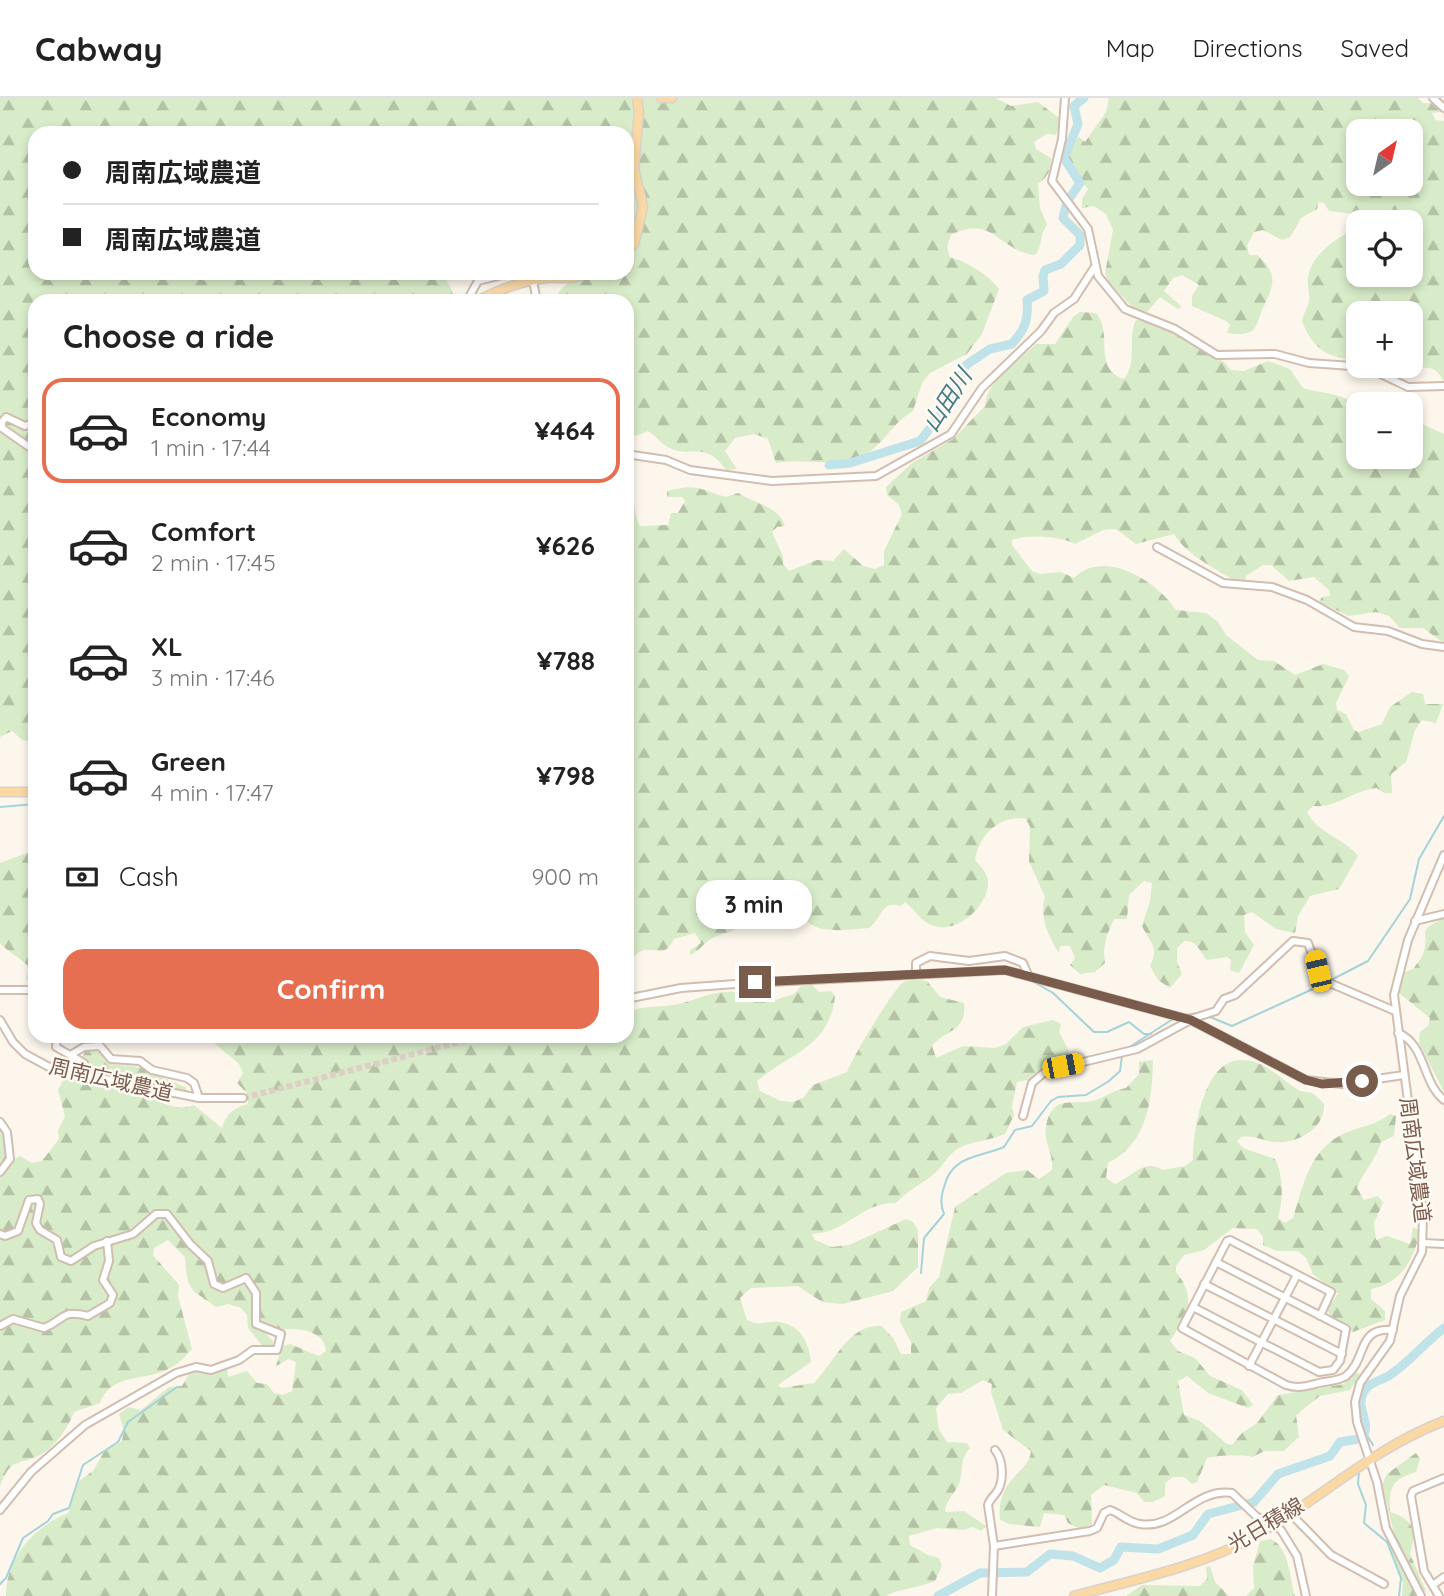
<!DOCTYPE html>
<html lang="en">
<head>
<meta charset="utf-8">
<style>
  body { margin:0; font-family:Quicksand,"Noto Sans JP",sans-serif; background:#f2f2f2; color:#222; height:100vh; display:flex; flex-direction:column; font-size:26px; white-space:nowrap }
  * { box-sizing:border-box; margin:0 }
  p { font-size:23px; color:#767676 }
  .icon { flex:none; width:38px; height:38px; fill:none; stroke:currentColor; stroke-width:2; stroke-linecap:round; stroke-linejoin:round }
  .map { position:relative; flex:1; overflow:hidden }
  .sheet { position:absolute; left:28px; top:196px; width:606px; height:749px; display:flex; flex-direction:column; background:#fff; border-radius:21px; box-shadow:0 4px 10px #0003 }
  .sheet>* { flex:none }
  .top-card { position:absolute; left:28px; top:28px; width:606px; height:154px; border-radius:21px; box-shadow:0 4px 10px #0003; display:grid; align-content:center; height:154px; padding:0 35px; background:#fff }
  .needle { width:46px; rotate:34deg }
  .buttons { position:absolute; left:1346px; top:21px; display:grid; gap:14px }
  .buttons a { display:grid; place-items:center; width:77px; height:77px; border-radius:14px; background:#fff; box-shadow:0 4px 10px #0003; font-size:35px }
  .end { position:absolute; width:32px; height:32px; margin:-16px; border:9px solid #7a5c4d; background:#fff; box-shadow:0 0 0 4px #fff }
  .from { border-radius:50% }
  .bubble { position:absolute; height:49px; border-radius:21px; background:#fff; box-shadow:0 4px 10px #0003; font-size:23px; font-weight:700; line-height:49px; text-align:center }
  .car { position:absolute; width:21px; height:42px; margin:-21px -10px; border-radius:9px; box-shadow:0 0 5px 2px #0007; background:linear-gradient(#f5c518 24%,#345 0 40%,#f5c518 0 76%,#345 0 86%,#f5c518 0) }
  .top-card b { display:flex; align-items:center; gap:24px; height:66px; font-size:26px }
  .top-card b+b { border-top:2px solid #e0e0e0 }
  .top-card i { width:18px; height:18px; background:#222 }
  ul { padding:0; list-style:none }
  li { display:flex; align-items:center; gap:21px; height:105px; margin:0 14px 10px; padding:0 21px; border:4px solid transparent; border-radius:21px }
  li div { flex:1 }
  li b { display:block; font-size:26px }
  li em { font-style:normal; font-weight:700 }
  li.current { border-color:#e76f51 }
  li>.icon { width:63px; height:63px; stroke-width:1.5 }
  h2 { padding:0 35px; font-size:32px; line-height:84px }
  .pay { display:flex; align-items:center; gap:18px; height:77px; padding:0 35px; font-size:26px }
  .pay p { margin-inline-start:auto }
  .cta { display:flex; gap:14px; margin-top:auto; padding:14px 35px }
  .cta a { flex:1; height:80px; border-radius:21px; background:#e76f51; color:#fff; font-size:28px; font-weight:700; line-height:80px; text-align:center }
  header { display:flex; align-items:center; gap:42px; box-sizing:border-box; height:98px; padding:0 35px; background:#fff; border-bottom:2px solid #e0e0e0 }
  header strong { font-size:33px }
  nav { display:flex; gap:38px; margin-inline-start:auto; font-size:24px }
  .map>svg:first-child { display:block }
</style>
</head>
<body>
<header>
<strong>Cabway</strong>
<nav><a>Map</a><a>Directions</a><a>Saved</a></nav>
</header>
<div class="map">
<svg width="1444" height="1498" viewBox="0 0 1444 1498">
  <defs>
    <pattern id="forest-firs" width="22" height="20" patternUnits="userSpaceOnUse" patternTransform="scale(1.75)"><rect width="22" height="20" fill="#d8ecc9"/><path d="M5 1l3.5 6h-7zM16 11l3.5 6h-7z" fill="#b4c2a5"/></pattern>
  </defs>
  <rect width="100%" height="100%" fill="#fdf6ec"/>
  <!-- forest -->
  <g fill="url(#forest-firs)" fill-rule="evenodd">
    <path d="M0,0H995L1011,8L1038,4L1059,20V31L1055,37L1047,36L1034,44L1036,51L1051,60C1051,72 1048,79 1038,86L1040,110L1047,127C1039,136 1043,148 1035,157C998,153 994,116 951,137L947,149L950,159C969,165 986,175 999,191L982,236L967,256L930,275L922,285L913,313C892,326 889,338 873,351C845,375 808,358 776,365L768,341L754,336L735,340L725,353L737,371L726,372C703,340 690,363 666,348C660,344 655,337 648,333L635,338L627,337L626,203H553C570,173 595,175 626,175V35H35V175H450L447,183L457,202L35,203V644L22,642L12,633L0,639Z"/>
    <path d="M1109,0H1418L1423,5H1431L1441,14L1432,15L1435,22L1444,23V283C1436,270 1432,269 1417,270C1404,283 1391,274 1377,268H1410V215H1358V262C1328,260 1313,252 1302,223C1303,216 1308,209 1309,203C1310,195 1307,188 1308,181C1309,159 1336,140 1354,131L1358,129V177H1410V124H1360L1354,116L1329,113L1324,105L1319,104L1317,111L1301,120L1290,139L1282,142L1263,132L1254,134L1247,148L1249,157H1257C1279,176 1274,187 1263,210C1260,216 1258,226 1254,231C1247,238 1236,236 1227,235L1230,227L1226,223L1192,208V198L1199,187L1182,177L1173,180L1164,193L1182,209L1178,211L1160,199L1147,214L1133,210L1108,183L1105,175L1113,132L1106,116L1094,108L1082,110V101L1088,91L1068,65L1071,47L1079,39L1085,44L1106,14ZM1410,33V86H1358V33Z"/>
    <path d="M1080,214L1096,215C1114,237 1092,270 1124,281C1138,264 1127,240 1136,222H1149L1224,264L1231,272L1244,273L1268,263L1290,271L1303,290C1321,296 1345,294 1358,310V359H1410L1411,327L1420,325L1444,336V545L1423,530H1400L1389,518L1376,514L1349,518L1319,504L1322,499L1330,498L1329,492L1314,479L1289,483L1271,467H1263L1246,478L1245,484L1235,483C1215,470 1186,457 1174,436L1136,446L1116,431L1103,432L1075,446C1060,438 1028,436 1012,442V447L1032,473L1040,476L1061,474L1074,480C1104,449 1158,484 1176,512L1206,515L1218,524L1226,537L1258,562L1274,563L1295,577L1323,566L1344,572L1349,578L1336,605L1337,612L1346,616L1354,632L1359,634L1382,626L1390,609L1412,594L1423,596L1425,606H1443L1436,625L1422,622L1415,632L1406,664L1391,676L1392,695H1384L1377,690C1353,692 1338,710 1313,708L1307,714C1317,735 1344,740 1358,758L1339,791L1310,798L1298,818L1295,835L1276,831L1252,814L1244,817L1245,834L1254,847L1239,875L1230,872L1231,862L1227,859L1207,862C1200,854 1197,842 1184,843L1177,850V864L1182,876L1170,890L1158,882L1150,868C1160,848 1150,845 1142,828L1150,803L1152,785L1144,783L1129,797L1127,821H1114C1107,836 1102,849 1105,865L1095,874L1080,876L1070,867L1075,860L1070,848H1060L1059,855C1048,838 1039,818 1045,799L1029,763L1030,729L1026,721C1000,716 979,737 975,762C981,769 988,775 988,785C988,808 957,836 934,828C920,824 916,812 905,804L901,808C880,802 883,820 869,830C852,831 810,839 803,816C801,810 803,801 803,794C787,788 763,787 754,804C749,812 747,821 740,828C730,836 721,835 711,841C702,846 700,853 690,857V852L701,845L695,835L674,841C665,859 661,850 645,852C636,853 634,861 627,865V392C637,401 633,417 640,428L668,427L671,415H678L685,403L682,399H667V393C700,385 697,391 726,399L738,395C755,406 779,408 785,428L777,429L772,434L783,458V466L789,473L817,462L833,463L844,451L863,468L875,471L884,467V453L902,416L899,407L887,397L886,389L912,365L953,341L985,308C987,281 1017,265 1036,246H1055L1073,219Z"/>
    <path d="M35,752V883L26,882L29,869C20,859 9,855 0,845V765Z"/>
    <path d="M1444,821V994L1419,945L1420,934L1428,928L1430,920L1399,895L1405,874L1413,871C1416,867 1421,861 1423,856C1431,835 1414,832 1444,821Z"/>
    <path d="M927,883L940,899L964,905C967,935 945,931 932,948L936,960L963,948L995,950L1006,946L1023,929L1053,922L1061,926L1059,934L1069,953L1068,958L1043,969L1032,981L1017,984L1012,1009L1014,1017L1005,1036C991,1042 977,1043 963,1048C950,1053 945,1066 935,1075C923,1086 910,1090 896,1105C861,1104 849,1134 812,1136L815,1142L832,1149L849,1147L906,1121L913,1124L918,1132V1169L893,1193L843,1206L822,1204L798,1188L751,1190L740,1200L747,1222C760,1229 766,1222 779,1224C801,1227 809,1245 811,1264L778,1287L781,1290L814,1285C834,1265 849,1225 882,1228L893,1240L901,1256H911V1244L900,1224L901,1214L926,1203L929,1190L939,1179L955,1109L1006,1075L1027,1072L1039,1081L1052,1072C1054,1056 1043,1044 1046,1029C1052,994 1074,1009 1096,1002C1107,998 1114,992 1126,990L1139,976V964L1153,962C1152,1002 1148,1045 1108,1065L1106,1080L1115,1086C1133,1078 1144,1060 1163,1072L1185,1068L1193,1062C1193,1035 1203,963 1240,962C1264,961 1279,980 1297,991C1301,995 1307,993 1312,995C1316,997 1321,1003 1324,1006C1326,1030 1296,1047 1273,1044C1260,1042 1254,1037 1241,1039L1237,1043L1243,1050L1275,1061C1284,1078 1283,1103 1278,1120L1285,1125L1293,1120C1304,1085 1309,1052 1345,1035C1361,1028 1375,1028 1390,1016L1396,1018L1394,1038L1381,1044C1376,1062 1363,1074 1357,1090L1364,1102L1378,1098L1383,1105L1374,1125L1376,1142L1387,1138L1410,1146L1413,1129L1420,1133C1414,1162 1401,1185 1371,1191V1201L1385,1213V1222L1353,1234L1330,1217L1327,1211L1338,1196L1313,1176L1306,1160L1298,1153H1277L1263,1147V1139L1257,1131L1233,1130L1204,1152L1184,1157L1176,1168V1174C1198,1201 1187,1217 1170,1243L1178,1253L1195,1260L1210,1278L1242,1292L1253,1307L1248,1310L1208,1295L1187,1278L1178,1283L1184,1317L1200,1323L1227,1346L1232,1347L1242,1335L1257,1325L1278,1297L1344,1286L1355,1274L1360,1276L1350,1292L1320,1298L1296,1317L1299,1339L1284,1353H1265L1252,1359C1244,1356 1216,1357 1207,1360L1197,1384L1192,1386L1184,1379H1173L1165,1385V1398L1153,1404H1144L1137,1395L1104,1387L1091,1397L1092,1426L1080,1431L1068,1425L1064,1417L1044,1415L1040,1429L1009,1426L1000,1422C996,1379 1030,1375 1031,1353L1003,1332L991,1294L992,1286L983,1282L961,1295L948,1296L936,1310L939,1332L947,1344L967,1345L970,1350C960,1361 963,1370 960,1383C957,1394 945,1402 945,1414L964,1413L986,1428L981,1433L973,1429L964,1432L937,1430L909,1438L910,1447L928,1457L939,1460L942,1468L935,1483C922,1489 894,1492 886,1498H6C6,1458 36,1428 68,1415L79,1383L93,1373L104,1354L122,1343L124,1333L119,1316L128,1309L141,1312L169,1289L182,1288L190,1274C197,1273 223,1270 227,1271L228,1279L247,1273L257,1285L267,1286L274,1295L283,1297L292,1293L296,1264L289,1261L276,1268L282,1248L290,1246L319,1258L326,1253C325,1229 288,1228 269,1234L267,1237L273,1243V1248L264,1250L248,1230L247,1217L241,1210L228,1206L216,1209C190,1190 187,1194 185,1159L168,1142L154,1150L153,1157L179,1187L178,1198L192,1251C184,1260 178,1267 166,1272C142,1283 110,1276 100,1305L74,1314C68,1330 56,1348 40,1357C19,1368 11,1358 0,1388V1026L12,1063L20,1058L32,1065L42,1063L59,1041L58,1033L65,1018L58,992L71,966L78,965L85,954C105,951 98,956 110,966L139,969L185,989L188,994L151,988L149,996C162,1006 178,1014 194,1007L222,1030C226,1016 233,1010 248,1006V996L237,985L243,975L239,966L206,938H626L627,915C648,905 664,911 686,904C700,900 713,894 728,894C739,893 744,897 755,894L772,903L794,896L801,888L812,887L819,894L831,893L835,898C830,949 790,955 757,983L760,993L781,1003L793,1004L803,1000L813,987L847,974C852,961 894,889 904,884C911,881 920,882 927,883Z"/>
    <path d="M1416,1355L1420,1361L1416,1374C1392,1381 1389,1389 1390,1414C1414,1421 1417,1433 1410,1456L1427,1495L1420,1490L1415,1494L1416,1498H1402L1403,1485L1389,1450L1396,1446L1395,1439L1382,1387L1387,1376Z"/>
    <path d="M1271,1441C1290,1451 1289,1479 1295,1498H1246L1254,1490L1253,1468L1260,1443Z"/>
    <path d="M1210,1468L1215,1484L1229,1498H1126L1142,1487L1200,1488L1207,1481L1206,1469Z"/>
  </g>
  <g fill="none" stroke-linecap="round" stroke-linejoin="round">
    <!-- stream -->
    <g stroke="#a5d3da" stroke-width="2">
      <path d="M0,709L35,706"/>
      <path d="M946,863L965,866"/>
      <path d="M970,866L1006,861"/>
      <path d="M1027,880L1053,895L1094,934H1107L1129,924L1144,936H1151"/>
      <path d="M1331,882L1368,863L1410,801L1419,761L1444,718"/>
      <path d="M1181,917L1202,915"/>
      <path d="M1210,919L1232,928L1326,885"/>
      <path d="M1131,948L1176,919"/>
      <path d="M921,1175L924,1140L944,1116C940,1106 941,1099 944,1089C952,1057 978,1060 1004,1049L1015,1032L1032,1028L1051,1003L1058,999L1086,997L1109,983L1120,973L1122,958"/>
      <path d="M1366,1336L1373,1347"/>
      <path d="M1359,1373L1358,1386L1366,1407L1364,1425L1387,1444L1401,1480L1399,1498"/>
      <path d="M0,1486L6,1480L23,1440L48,1423L53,1416L69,1410L83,1367L118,1344L128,1324L177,1289"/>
    </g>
    <!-- river -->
    <g stroke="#bfe3e8" stroke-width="9">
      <path d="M1069,101L1080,85L1064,60L1078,26L1074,8L1084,0"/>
      <path d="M829,367L850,365L920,343L948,307L966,267L990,251L1012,246C1025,231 1029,221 1027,202L1044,193L1043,178L1045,172L1061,166L1080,147V137L1063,120L1066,107"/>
      <path d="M1364,1337C1370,1324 1356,1309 1363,1295C1368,1284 1381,1283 1390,1277C1410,1264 1425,1244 1444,1230"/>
      <path d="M938,1498L980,1475L1027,1474L1050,1456L1073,1458L1100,1470L1114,1462L1121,1449L1158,1451L1193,1437L1208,1416L1254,1404L1278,1376L1330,1358L1340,1344L1358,1341"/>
    </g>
    <!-- minor-tunnel -->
    <path stroke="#dcd0c4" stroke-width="6" stroke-dasharray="6 3" stroke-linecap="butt" d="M243,1000L484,938"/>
    <!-- minor casing -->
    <g stroke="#d1beb0" stroke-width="10">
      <g id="minor">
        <path d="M1065,0L1062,41L1052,83L1088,131L1098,178L1125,211L1175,231L1217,257L1275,256L1309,265L1366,269L1408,289L1444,288"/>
        <path d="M1433,0L1444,10"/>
        <path d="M533,183L537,203"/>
        <path d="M468,201L478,183L509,175"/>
        <path d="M495,203H514"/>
        <path d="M35,324L25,328L6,319L2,324V330L35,353"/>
        <path d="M626,356L666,362L690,372L772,383L876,378L951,336L982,290L1041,233L1054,215L1074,201L1094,170"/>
        <path d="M1157,449L1223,485L1272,489L1307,502L1354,529L1388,533L1422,546L1444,549"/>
        <path d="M1415,823L1444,816"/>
        <path d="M916,875V865L930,858L969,863L1005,858L1023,865L1028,877"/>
        <path d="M0,892H35"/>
        <path d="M626,901L681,890L735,886L1005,872L1191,922L1306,982L1342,986L1404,977"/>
        <path d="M0,922L13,944L25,956L51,970L199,1000H243"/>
        <path d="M1398,935C1426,946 1422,985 1444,1002"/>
        <path d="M57,938L56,949L84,965L88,978"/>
        <path d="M72,956L84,949L100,948L111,961L140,963L152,972L187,980L194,985L199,1000"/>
        <path d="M1023,1018L1032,985L1046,973L1137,951L1194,920L1216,913L1224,901L1235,897L1293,843L1308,845L1318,873L1325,883L1395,913"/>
        <path d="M0,1024L7,1034L10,1061L0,1074"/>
        <path d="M0,1136L5,1138L18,1133L29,1102L38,1101L40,1106L36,1125L40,1132L57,1142L61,1159L71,1163L94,1148L133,1136L156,1116H167L191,1147L208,1163L214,1186L223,1190L246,1180L256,1195V1226L281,1236L277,1252H253L239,1262L211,1272L196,1269L176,1275L85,1327L31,1374L0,1412"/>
        <path d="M1423,1145L1444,1146"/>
        <path d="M1204,1186L1342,1256"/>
        <path d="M1193,1209L1319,1274L1333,1272L1340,1263L1346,1231L1216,1164"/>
        <path d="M1320,1218L1331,1194L1230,1142L1227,1143L1182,1230L1286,1287C1298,1291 1307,1288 1319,1285C1327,1283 1339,1283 1346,1278C1368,1260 1356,1229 1393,1232"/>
        <path d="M0,1228L13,1221L44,1230C66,1221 61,1211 88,1218L110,1205L113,1197L103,1182L109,1163L107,1143"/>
        <path d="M1249,1268L1297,1177"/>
        <path d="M1290,1415L1331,1457L1384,1486"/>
        <path d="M994,1448L1090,1433L1097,1430L1104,1415L1110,1412C1120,1415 1129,1425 1140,1426C1176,1432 1193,1390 1232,1395L1256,1418L1281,1432L1297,1458L1306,1498"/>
        <path d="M1433,1487L1444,1479"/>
        <path d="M992,1498L994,1448L988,1407C990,1400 995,1398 998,1392C1004,1381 1003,1361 995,1352"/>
        <path d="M1421,1498L1386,1430L1377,1384L1357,1324L1355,1304L1360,1285L1390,1243L1400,1198L1422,1154L1423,1116L1394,897L1408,842L1444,757"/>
        <path d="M1439,1498L1424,1473L1411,1398L1413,1393L1444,1380"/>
      </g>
    </g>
    <!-- major casing -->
    <g stroke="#dad1cd" stroke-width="11">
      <g id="major">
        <path d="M661,0H672"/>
        <path d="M626,153L634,146L643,109L634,70L639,14L637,0"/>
        <path d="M477,203C498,192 522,183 546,180C559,179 572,183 583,175"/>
        <path d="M0,694H35"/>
        <path d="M1074,1498C1133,1482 1198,1469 1252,1440C1320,1402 1369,1352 1444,1323"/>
      </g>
    </g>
    <!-- minor -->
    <use href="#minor" stroke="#fff" stroke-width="6"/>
    <!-- major -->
    <use href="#major" stroke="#fbd9a5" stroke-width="8"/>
  </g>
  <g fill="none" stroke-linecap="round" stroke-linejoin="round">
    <!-- route -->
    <path stroke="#7a5c4d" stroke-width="9" d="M755,884L1005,872L1191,922L1306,982L1322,986L1362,983"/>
  </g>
  <g text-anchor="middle" stroke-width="5" stroke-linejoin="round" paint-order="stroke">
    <!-- street labels -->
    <g font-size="21" fill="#7a5c4d" stroke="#fffaf3">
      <text transform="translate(111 982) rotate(13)" y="7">周南広域農道</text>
      <text transform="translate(1415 1062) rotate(83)" y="7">周南広域農道</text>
      <text transform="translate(1266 1427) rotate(-31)" y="7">光日積線</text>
    </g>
    <!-- water labels -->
    <g font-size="23" font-style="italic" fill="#437c86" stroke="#fffaf3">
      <text transform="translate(947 302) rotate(-57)" y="8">山田川</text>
    </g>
  </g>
</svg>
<div class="buttons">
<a><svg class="needle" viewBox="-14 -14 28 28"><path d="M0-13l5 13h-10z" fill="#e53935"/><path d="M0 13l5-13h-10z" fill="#767676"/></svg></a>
<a><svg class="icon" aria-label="locate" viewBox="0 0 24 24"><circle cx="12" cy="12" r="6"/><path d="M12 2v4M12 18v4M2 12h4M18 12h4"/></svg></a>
<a>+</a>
<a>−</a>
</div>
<i class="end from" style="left:1362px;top:983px"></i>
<i class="end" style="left:755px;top:884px"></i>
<div class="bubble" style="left:696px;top:782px;width:116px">3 min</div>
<i class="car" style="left:1318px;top:873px;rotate:347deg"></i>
<i class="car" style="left:1063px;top:968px;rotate:79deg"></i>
<div class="top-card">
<b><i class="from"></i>周南広域農道</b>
<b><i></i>周南広域農道</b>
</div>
<section class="sheet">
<h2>Choose a ride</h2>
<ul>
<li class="current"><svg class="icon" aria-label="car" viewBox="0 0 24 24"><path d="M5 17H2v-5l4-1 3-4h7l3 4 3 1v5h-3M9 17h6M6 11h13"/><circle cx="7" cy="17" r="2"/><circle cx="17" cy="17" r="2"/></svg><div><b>Economy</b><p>1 min · 17:44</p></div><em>¥464</em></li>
<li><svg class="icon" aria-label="car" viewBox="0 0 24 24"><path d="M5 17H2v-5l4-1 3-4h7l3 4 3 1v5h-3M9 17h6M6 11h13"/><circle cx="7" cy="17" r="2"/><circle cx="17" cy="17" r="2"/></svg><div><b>Comfort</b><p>2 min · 17:45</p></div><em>¥626</em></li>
<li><svg class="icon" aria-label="car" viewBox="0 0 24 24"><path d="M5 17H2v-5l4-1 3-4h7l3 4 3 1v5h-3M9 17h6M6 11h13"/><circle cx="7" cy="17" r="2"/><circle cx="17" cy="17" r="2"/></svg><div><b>XL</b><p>3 min · 17:46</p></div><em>¥788</em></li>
<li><svg class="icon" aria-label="car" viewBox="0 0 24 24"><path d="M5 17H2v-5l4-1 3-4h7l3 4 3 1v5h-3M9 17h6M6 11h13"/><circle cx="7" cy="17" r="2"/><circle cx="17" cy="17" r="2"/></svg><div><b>Green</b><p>4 min · 17:47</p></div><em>¥798</em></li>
</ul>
<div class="pay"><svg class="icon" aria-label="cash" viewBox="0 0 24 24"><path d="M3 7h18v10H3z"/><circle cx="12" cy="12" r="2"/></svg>Cash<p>900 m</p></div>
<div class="cta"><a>Confirm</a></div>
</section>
</div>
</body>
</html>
